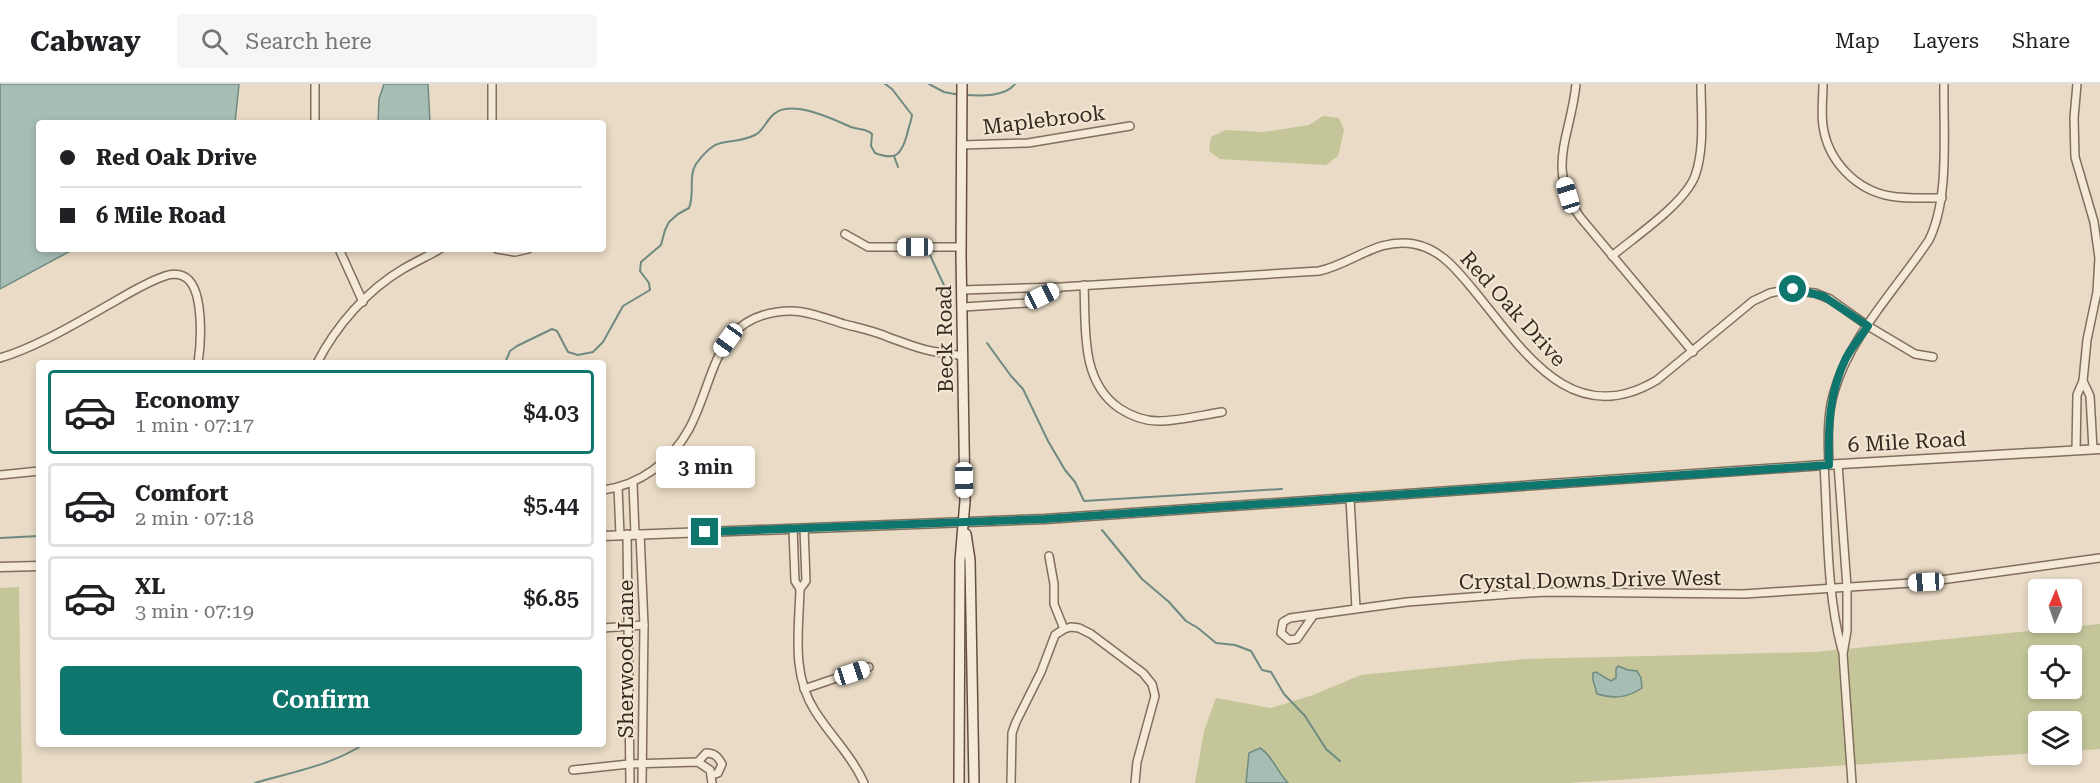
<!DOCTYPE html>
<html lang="en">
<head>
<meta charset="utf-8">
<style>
  body { margin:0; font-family:"Roboto Serif",serif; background:#f6f6f6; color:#202124; height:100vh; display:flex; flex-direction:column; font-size:22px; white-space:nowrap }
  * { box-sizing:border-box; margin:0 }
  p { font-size:20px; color:#757577 }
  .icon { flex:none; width:33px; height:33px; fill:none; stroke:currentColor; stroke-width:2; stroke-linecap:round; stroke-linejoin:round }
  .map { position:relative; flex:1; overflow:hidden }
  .drawer { position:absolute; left:36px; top:276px; width:570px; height:387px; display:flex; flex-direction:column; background:#fff; border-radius:6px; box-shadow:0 3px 9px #0003 }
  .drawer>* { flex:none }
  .hud { position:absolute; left:36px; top:36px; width:570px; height:132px; border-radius:6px; box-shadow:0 3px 9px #0003; display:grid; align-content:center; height:132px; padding:0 24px; background:#fff }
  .needle { width:39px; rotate:2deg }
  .controls { position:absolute; left:2028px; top:495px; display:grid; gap:12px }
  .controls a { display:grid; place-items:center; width:54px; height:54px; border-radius:6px; background:#fff; box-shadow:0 3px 9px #0003; font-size:30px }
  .end { position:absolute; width:27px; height:27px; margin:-14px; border:8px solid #0f766e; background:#fff; box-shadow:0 0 0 3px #fff }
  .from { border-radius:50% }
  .bubble { position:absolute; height:42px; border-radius:6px; background:#fff; box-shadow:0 3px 9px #0003; font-size:20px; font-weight:600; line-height:42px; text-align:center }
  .car { position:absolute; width:18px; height:36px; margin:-18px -9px; border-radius:8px; box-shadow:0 0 4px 2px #0007; background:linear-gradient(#fff 24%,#345 0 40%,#fff 0 76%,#345 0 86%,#fff 0) }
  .hud b { display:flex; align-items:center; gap:21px; height:57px; font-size:22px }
  .hud b+b { border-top:2px solid #e0e0e0 }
  .hud i { width:15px; height:15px; background:#202124 }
  ul { padding:10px 0 0; list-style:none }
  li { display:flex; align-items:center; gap:18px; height:84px; margin:0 12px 9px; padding:0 12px; border:3px solid #e0e0e0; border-radius:6px }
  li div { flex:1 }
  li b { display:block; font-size:22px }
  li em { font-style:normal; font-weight:600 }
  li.on { border-color:#0f766e }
  li>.icon { width:54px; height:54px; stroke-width:1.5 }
  .primary-button { display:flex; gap:12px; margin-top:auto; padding:12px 24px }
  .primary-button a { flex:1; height:69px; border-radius:6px; background:#0f766e; color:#fff; font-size:24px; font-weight:600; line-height:69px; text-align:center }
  header { display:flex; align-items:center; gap:36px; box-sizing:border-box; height:84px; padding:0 30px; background:#fff; border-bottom:2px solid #e0e0e0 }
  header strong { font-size:28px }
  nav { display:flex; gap:33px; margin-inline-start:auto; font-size:21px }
  .search { width:420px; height:54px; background:#f6f6f6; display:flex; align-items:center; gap:15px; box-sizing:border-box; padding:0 21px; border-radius:6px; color:#757577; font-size:22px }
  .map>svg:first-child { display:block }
</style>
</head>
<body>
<header>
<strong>Cabway</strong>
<div class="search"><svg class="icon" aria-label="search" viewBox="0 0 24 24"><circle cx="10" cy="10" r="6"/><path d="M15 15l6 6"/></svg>Search here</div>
<nav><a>Map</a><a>Layers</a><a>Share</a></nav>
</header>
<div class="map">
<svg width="2100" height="699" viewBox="0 0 2100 699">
  <rect width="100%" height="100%" fill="#e9dbc5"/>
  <!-- green -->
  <g fill="#c4c69a" fill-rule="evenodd">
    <path d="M1323,32L1339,34L1344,46L1338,72L1326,81L1220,75L1209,67L1211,53L1226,46L1263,48L1309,41Z"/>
    <path d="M19,503L22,699H0V504Z"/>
    <path d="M2100,540V665L2072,667V638H2038V669L1568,699H1195L1204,647L1216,614L1271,624L1313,611L1361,591L1525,575L1815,568ZM2038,572H2072V604H2038Z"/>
  </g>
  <!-- water -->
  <g fill="#a6bdb4" stroke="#6e8a81" stroke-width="1.5">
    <path d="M0,0H239L235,39H39V165H74L0,205Z"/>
    <path d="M384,0H428L430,39H378L379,15Z"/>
    <path d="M1618,582L1628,586L1637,587L1641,594L1642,604C1627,614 1614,615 1597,610L1593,596V589L1596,588L1611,597L1616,594V585Z"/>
    <path d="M1260,664C1273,672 1277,688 1288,699H1246L1249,669Z"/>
  </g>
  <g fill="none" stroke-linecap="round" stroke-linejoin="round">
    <!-- stream -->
    <g stroke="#6e8a81" stroke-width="2">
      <path d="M929,0L944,8L960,11"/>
      <path d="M966,11C981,12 1005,13 1015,0"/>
      <path d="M894,72L898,83"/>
      <path d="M929,169L949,212"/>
      <path d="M987,259L1011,292L1023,305L1048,357L1065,386L1075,398L1084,417L1282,405"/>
      <path d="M505,279L510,267L517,262L552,245L557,247L568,268L578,271L593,268L603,258L623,222L650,206L649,199L640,187L641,178L661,161L665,146L669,138L678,130L689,124C695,110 688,92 696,80C720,47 728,64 755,51C765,46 767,33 777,28C795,17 833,35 851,43C859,46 866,44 872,50L871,62L875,69C896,77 901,71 907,51C908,44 911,39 912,31L892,5L885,0"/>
      <path d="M1102,446L1142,495L1169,518L1186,537L1198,544L1216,559L1235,561L1251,567L1262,586L1271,588L1284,610L1305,632L1326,665L1340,677"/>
      <path d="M0,454L39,452"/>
      <path d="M255,699C292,688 330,682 364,660"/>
    </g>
    <!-- minor casing -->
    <g stroke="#826e5d" stroke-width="10">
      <g id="minor">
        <path d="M492,0V39"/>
        <path d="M1576,0C1571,52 1545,84 1580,133L1693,268"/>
        <path d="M1823,0C1823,14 1821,28 1823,42C1828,77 1856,106 1890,112C1907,115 1925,114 1942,114"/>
        <path d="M315,39V0"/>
        <path d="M961,61L1028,59L1130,42"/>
        <path d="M845,150L868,163H961"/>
        <path d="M339,165L363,218"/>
        <path d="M497,165L515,168L528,165"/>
        <path d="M1612,172C1636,152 1684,120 1695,92C1705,64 1701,29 1701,0"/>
        <path d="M1084,201C1086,244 1080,297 1119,324C1131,332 1145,337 1158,337C1179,337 1202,331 1222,328"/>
        <path d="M962,206L1061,203L1319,187C1352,180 1378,153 1414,160C1440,165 1455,184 1471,203C1520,261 1569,349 1657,296L1753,217L1770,209L1785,206L1815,209L1830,215L1868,242L1915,270L1933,273"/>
        <path d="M963,223L1027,219L1059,204"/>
        <path d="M0,274C37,263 78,238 112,219C129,209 147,198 165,192C171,190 178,190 183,192C205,201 201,260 198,279"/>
        <path d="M317,279C336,242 367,206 403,185C415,178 428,172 440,165"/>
        <path d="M2083,297L2090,312L2093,365"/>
        <path d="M2076,366L2077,311L2083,297L2087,256L2097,208L2099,174L2094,138L2075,73L2074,34L2077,0"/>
        <path d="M1838,380L1847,503V547L1843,570L1852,699"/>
        <path d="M1824,381C1828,442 1826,507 1842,566"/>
        <path d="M1829,381C1828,357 1827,331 1834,308C1850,252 1897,204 1929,156C1950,113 1943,48 1944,0"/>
        <path d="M0,391L39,387"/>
        <path d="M633,399L635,450"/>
        <path d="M618,403L620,451"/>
        <path d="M603,406C640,401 671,378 689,345C716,295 713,228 791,227C809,227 827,235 844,240C859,244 874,247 888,253C902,258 916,264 931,267C942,269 952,270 963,272"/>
        <path d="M1350,414L1356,524"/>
        <path d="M804,444L806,497L800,505C799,546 791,590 815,627C830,651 852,672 864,699"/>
        <path d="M793,445L795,497L800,505"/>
        <path d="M627,450L630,699"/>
        <path d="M640,450L644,541L642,699"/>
        <path d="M1049,472L1054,500V520L1064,545"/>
        <path d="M1313,532L1297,555L1289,556L1281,549L1283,538L1290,534L1407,518L1511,510L1547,508L1744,510L1926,498L2100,474"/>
        <path d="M603,544L644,541"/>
        <path d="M804,605L869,583"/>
        <path d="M698,678L706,669C715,669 718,673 722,680L718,689L712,691"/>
        <path d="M573,686L629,680L698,678L710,686L712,699"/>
        <path d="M1011,699L1012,649L1016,638L1041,588L1055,551L1064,545L1071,543L1079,544L1091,550L1143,589L1152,600L1155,612L1137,678L1135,699"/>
      </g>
    </g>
    <!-- tertiary casing -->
    <g stroke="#826e5d" stroke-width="11">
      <g id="tertiary">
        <path d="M603,452L1045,435L1824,381L2100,365"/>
        <path d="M0,483L39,482"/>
      </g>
    </g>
    <!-- secondary casing -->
    <g stroke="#644f40" stroke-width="12">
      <g id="secondary">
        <path d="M966,450L970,476L974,699"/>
        <path d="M959,699L960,477L965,417L961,172L962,0"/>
      </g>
    </g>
    <!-- minor -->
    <use href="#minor" stroke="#f5ead7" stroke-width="7"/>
    <!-- tertiary -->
    <use href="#tertiary" stroke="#f5ead7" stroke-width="8"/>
    <!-- secondary -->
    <use href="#secondary" stroke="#f5ead7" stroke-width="9"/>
  </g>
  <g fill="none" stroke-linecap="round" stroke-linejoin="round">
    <!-- route -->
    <path stroke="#0f766e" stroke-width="8" d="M705,448L1045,435L1829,381C1828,344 1829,308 1846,274C1852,263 1861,252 1868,242L1823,212L1793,205"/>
  </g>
  <g text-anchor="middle" stroke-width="4.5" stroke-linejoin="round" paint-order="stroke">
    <!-- street labels -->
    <g font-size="21" fill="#34281f" stroke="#f2e6d3">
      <text transform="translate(1044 36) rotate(-7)" y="7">Maplebrook</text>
      <text transform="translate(1513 225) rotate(48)" y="7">Red Oak Drive</text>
      <text transform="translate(945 255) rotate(-91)" y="7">Beck Road</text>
      <text transform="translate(1907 358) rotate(-3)" y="7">6 Mile Road</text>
      <text transform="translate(1590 496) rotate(-1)" y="7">Crystal Downs Drive West</text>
      <text transform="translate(626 575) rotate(-90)" y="7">Sherwood Lane</text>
    </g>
  </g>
</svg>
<div class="controls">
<a><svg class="needle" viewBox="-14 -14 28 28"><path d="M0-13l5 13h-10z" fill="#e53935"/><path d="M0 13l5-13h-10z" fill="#757577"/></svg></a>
<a><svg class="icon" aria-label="locate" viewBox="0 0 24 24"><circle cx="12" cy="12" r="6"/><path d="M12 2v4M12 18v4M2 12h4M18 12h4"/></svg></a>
<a><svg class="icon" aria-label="layers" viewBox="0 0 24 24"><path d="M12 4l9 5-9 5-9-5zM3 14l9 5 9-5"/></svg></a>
</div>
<i class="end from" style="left:1793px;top:205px"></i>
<i class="end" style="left:705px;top:448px"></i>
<div class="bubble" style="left:656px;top:362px;width:99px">3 min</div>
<i class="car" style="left:1568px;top:111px;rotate:343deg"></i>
<i class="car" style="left:915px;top:163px;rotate:270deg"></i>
<i class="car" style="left:1042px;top:212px;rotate:64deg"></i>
<i class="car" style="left:728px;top:256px;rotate:216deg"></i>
<i class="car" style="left:964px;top:396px;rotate:179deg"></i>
<i class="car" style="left:1926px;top:498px;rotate:267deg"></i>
<i class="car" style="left:852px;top:589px;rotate:72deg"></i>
<div class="hud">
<b><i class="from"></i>Red Oak Drive</b>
<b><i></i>6 Mile Road</b>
</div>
<section class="drawer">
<ul>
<li class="on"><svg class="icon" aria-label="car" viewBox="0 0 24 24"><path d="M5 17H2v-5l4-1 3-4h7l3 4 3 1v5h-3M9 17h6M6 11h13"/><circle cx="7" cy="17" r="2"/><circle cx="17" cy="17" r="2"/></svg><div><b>Economy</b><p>1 min · 07:17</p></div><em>$4.03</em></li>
<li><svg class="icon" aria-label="car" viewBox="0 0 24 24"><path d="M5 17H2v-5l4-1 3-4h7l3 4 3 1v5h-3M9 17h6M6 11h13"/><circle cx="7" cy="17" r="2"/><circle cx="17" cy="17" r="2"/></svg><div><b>Comfort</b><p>2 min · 07:18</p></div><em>$5.44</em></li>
<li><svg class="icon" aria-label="car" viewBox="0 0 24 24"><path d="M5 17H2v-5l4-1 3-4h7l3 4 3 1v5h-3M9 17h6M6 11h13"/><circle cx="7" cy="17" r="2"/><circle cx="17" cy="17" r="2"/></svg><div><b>XL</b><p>3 min · 07:19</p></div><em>$6.85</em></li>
</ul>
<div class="primary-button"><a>Confirm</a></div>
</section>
</div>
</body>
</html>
